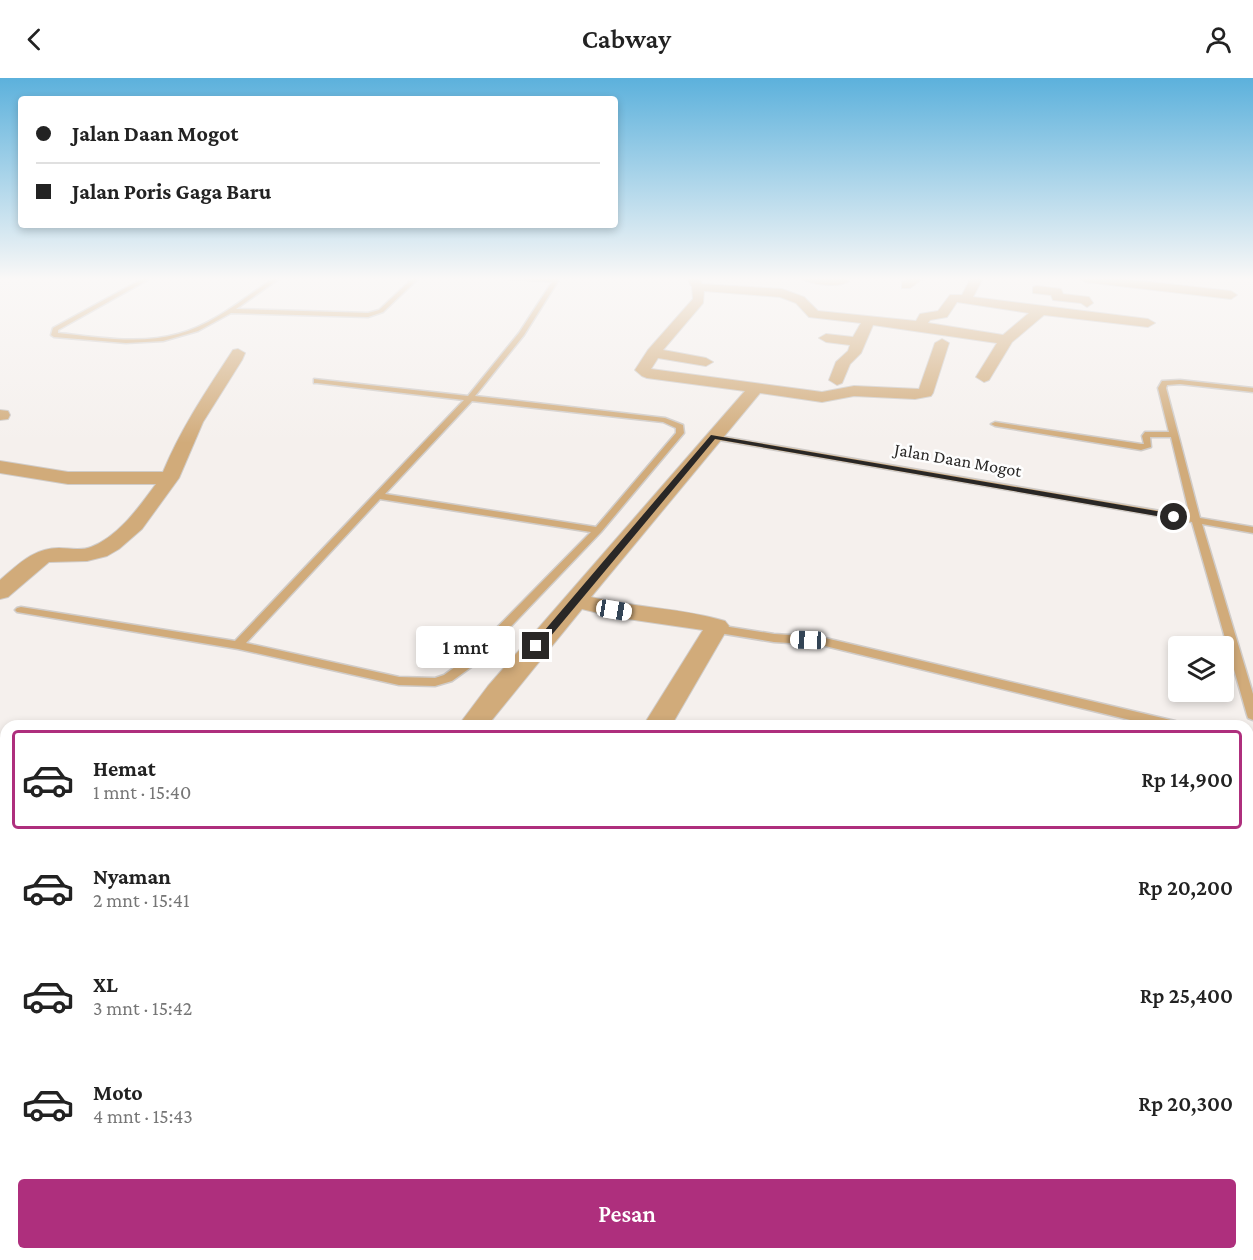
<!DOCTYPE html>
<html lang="id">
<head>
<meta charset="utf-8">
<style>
  body { margin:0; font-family:"Crimson Pro",serif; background:#f6f6f6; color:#222; height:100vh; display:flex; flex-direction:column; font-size:22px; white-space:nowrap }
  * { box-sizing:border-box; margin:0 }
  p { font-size:20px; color:#767676 }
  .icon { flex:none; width:33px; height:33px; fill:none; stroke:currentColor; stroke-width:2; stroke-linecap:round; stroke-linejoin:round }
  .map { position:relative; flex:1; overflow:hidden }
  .side { position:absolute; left:0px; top:642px; width:1254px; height:540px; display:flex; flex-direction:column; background:#fff; border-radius:18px 18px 0 0; box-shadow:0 3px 9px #0003 }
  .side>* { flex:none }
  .banner { position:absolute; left:18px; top:18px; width:600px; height:132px; border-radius:6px; box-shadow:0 3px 9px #0003; display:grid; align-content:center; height:132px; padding:0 18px; background:#fff }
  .buttons { position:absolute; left:1168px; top:558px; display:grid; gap:12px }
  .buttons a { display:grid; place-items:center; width:66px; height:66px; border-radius:6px; background:#fff; box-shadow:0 3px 9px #0003; font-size:30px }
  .end { position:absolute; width:27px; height:27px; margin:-14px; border:8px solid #292726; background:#fff; box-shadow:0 0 0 3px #fff }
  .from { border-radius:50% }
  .bubble { position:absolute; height:42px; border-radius:6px; background:#fff; box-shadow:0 3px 9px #0003; font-size:20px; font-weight:600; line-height:42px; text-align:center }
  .car { position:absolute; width:18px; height:36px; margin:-18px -9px; border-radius:8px; box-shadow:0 0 4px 2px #0007; background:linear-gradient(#fff 24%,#345 0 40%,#fff 0 76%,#345 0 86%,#fff 0) }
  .banner b { display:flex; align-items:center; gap:21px; height:57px; font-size:22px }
  .banner b+b { border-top:2px solid #e0e0e0 }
  .banner i { width:15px; height:15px; background:#222 }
  ul { padding:10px 0 0; list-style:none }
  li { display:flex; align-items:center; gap:18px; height:99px; margin:0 12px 9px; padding:0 6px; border:3px solid transparent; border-radius:6px }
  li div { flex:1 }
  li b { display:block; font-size:22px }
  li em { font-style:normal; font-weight:600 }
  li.active { border-color:#ae2f7d }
  li>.icon { width:54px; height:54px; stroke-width:1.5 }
  .action { display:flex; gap:12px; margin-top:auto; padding:12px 18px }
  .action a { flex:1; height:69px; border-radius:6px; background:#ae2f7d; color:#fff; font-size:24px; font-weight:600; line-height:69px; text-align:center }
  header { display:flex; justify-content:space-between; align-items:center; height:78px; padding:0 18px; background:#fff; font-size:27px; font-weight:600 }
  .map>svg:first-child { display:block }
</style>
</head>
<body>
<header><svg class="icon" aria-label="back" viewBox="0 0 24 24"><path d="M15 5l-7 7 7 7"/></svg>Cabway<svg class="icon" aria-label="person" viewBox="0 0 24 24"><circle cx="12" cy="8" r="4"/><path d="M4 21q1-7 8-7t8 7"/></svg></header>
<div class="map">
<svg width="1253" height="1182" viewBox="0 0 1253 1182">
  <rect width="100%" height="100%" fill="#f5f0ed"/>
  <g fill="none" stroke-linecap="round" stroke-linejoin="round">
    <!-- lane casing -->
    <g stroke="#d0ccc9" stroke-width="3">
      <g id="lane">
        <path d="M144,200H151L58,252V255C97,259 139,267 178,256C213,247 244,220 274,200H280L236,231L368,235L379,232L413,200H419L383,234L368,239L231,235L198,253L163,263L126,265L54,259L51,257L53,250Z"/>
        <path d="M500,200H560L524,257L475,318L665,340L683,347L684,355L601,454L474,587L452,603L435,608L399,607L238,571L17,534L15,532L17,530L21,529L235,563L464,322L317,305H314V301L468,318L519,255L552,204ZM472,323L663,344L676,350V355L596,449L385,416ZM380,421L591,454L466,581L444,597L435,600L399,599L246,565Z"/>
        <path d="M1180,302L1253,310V314L1180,306L1167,307L1166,310L1200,440L1253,449V455L1202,446L1253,616V642L1248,640L1247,637L1192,444L713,361L709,359L713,357L1190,438L1171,359H1150L1151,369L1141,372L995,348L991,346L995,344L1141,366H1144L1142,358L1145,354H1169L1158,310L1162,303Z"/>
        <path d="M717,547L774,556L821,559L1175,643L1180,645L1181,648H1155L821,567L774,564L713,554L711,551L713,548Z"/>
        <path d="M1248,661L1253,662V672L1248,671Z"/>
      </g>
    </g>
    <!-- street casing -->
    <g stroke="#d0ccc9" stroke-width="2">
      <g id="street">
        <path d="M687,200H699L702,206L782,211L804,219L818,233L916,243L920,236L938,233L950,217H962L971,200H983L973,219L1148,241L1155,245L1148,249L1044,237L1012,264L989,302L984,304L976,299L997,265L873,247L861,275L850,286L842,305L837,307L829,302L836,284L848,273L850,267L826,264L819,260L826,256L853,259L861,245L809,239L796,225L780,219L704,213L703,225L663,272L706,280L713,284L706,288L658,280L651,291L822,314L854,308L919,311L935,265L942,261L949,265L933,315L931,318L915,321L854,318L822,324L760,315L591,519C636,530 682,530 725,543L729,548L671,648H643L703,552L614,539L582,531L487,648H458L488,608L745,313L647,300L642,298L635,292L648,272L693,221L692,209ZM957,224L1029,235L1003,257L928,245L930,242L947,239Z"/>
        <path d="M801,200H844L849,203C841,210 809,207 801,200Z"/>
        <path d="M910,200H924L910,210H902V204Z"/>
        <path d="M1079,200H1114L1231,213L1237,217L1231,221L1085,204Z"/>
        <path d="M1037,208L1061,211L1063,216L1089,219L1093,225L1087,229L1081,225L1053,222L1051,217L1033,215V209Z"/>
        <path d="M238,271L245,275L242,282L203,344L179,400L142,451L119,471L107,478L87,483L49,484L8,519L0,521V502C18,487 33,470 59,470C69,470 81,473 91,469C119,458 139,429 156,406H68L0,395V383L68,394H163C181,350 207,312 233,272Z"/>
        <path d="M0,332L8,333L10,337L8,341L0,342Z"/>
        <path d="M6,857V896L0,898V860Z"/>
        <path d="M6,1121V1168L0,1170V1123Z"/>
      </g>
    </g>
    <!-- lane -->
    <use href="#lane" fill="#d1ab7a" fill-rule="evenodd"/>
    <!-- street -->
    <use href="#street" fill="#d1ab7a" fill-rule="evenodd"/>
  </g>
  <!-- sky -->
  <linearGradient id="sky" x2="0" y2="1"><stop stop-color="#5cb1dc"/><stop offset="0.55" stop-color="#faf8f7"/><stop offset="1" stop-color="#faf8f7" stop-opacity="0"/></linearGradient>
  <rect width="1253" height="365" fill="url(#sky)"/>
  <!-- route -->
  <path fill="#292726" d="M711,357L1174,436L1177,439L1174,441L715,361L540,571H533V566Z"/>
  <g text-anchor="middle" stroke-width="5" stroke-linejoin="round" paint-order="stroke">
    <!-- far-street labels -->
    <g font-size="18" fill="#292726" stroke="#fefefe">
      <text transform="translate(958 382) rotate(10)" y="6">Jalan Daan Mogot</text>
    </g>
  </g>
</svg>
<div class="buttons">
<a><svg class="icon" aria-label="layers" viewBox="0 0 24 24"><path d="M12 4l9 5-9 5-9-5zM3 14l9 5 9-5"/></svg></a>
</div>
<i class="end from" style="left:1174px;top:439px"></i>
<i class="end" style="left:536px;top:568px"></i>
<div class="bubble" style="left:416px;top:548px;width:99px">1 mnt</div>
<i class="car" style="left:614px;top:532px;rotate:99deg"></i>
<i class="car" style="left:808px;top:562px;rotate:272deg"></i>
<div class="banner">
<b><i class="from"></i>Jalan Daan Mogot</b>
<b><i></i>Jalan Poris Gaga Baru</b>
</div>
<section class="side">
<ul>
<li class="active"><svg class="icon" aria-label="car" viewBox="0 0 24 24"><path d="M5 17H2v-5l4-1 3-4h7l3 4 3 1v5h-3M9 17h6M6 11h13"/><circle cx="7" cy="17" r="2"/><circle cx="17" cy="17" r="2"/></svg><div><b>Hemat</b><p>1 mnt · 15:40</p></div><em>Rp 14,900</em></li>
<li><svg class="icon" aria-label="car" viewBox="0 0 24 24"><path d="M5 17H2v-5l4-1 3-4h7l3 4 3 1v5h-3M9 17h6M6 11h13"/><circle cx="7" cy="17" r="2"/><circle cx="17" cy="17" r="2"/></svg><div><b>Nyaman</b><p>2 mnt · 15:41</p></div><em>Rp 20,200</em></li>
<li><svg class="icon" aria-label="car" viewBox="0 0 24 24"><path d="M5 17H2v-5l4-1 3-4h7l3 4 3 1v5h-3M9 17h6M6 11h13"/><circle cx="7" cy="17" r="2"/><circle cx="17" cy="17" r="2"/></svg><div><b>XL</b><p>3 mnt · 15:42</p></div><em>Rp 25,400</em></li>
<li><svg class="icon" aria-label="car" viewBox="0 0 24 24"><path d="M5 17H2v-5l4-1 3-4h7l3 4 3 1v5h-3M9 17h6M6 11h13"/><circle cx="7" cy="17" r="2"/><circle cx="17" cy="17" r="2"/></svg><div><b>Moto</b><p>4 mnt · 15:43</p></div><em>Rp 20,300</em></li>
</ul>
<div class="action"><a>Pesan</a></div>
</section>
</div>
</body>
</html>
